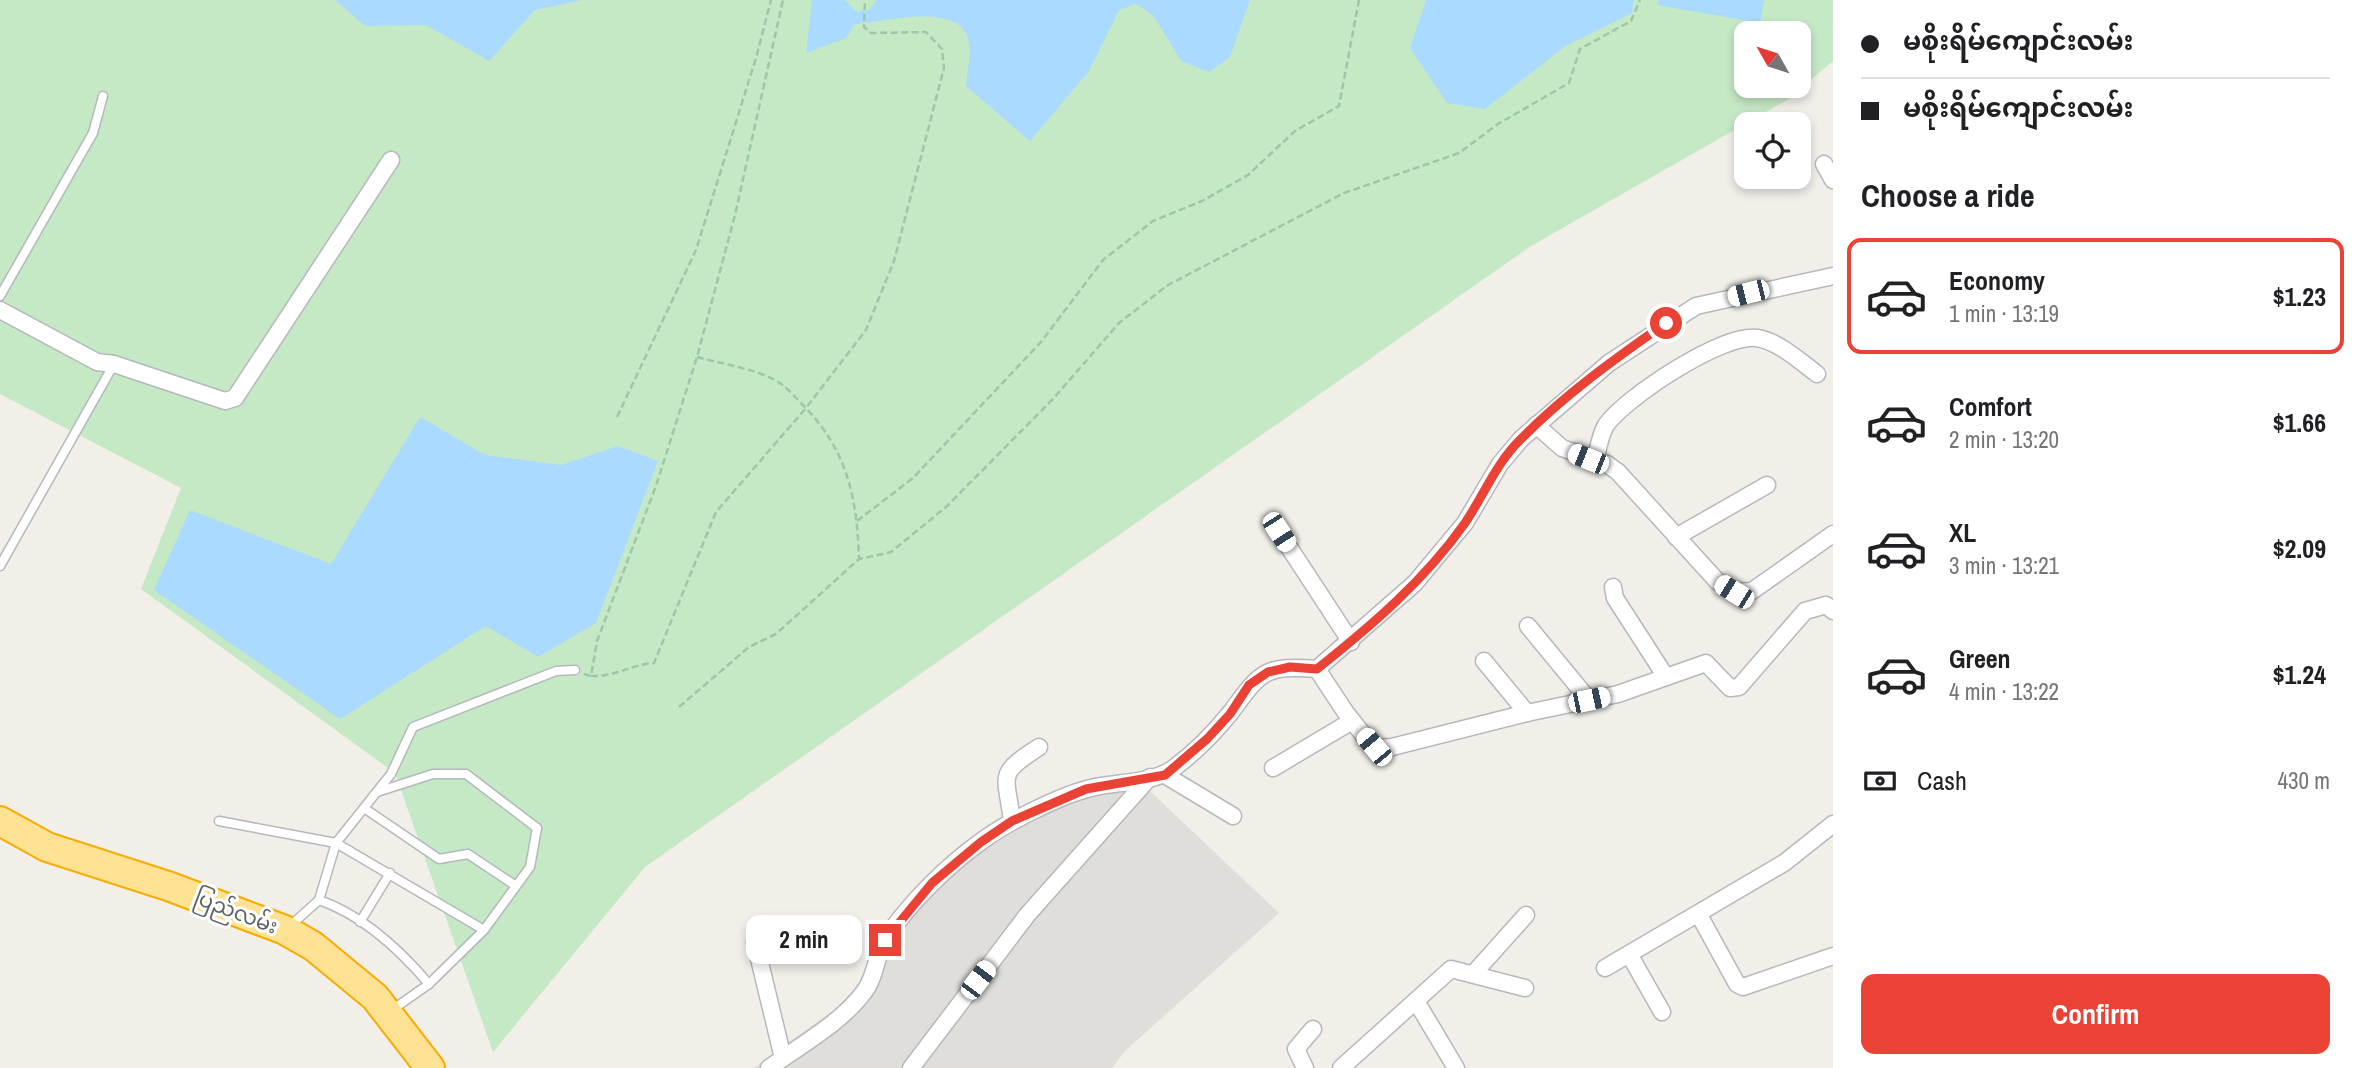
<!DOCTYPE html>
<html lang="en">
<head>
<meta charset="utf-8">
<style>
  body { margin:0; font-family:"Archivo Narrow","Noto Sans Myanmar",sans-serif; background:#f2f2f2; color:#202124; height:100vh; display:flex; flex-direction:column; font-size:26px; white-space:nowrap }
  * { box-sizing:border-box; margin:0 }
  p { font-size:23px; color:#757577 }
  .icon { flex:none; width:38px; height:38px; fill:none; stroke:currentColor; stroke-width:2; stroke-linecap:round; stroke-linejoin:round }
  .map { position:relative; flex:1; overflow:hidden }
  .side { display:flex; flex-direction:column; background:#fff; width:525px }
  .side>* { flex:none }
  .top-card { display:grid; align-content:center; height:154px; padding:0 28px; background:#fff }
  .needle { width:46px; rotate:309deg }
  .tools { position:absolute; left:1734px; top:21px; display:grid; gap:14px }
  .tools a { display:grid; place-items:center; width:77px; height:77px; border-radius:14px; background:#fff; box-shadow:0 4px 10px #0003; font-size:35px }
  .end { position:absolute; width:32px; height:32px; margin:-16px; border:9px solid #ea4335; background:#fff; box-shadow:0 0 0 4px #fff }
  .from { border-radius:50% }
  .bubble { position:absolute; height:49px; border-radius:14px; background:#fff; box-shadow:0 4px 10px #0003; font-size:23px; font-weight:700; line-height:49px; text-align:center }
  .car { position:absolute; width:21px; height:42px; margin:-21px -10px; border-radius:9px; box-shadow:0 0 5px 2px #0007; background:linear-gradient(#fff 24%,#345 0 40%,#fff 0 76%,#345 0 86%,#fff 0) }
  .top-card b { display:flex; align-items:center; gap:24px; height:66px; font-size:26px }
  .top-card b+b { border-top:2px solid #e0e0e0 }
  .top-card i { width:18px; height:18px; background:#202124 }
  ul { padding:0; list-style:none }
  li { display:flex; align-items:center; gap:21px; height:116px; margin:0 14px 10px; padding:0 14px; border:4px solid transparent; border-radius:14px }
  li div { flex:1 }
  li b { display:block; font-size:26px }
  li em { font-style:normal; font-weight:700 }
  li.current { border-color:#ea4335 }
  li>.icon { width:63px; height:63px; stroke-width:1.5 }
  h2 { padding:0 28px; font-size:32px; line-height:84px }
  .pay { display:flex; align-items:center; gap:18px; height:77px; padding:0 28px; font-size:26px }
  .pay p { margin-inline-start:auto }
  .button { display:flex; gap:14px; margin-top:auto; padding:14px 28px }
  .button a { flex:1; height:80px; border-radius:14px; background:#ea4335; color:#fff; font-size:28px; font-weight:700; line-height:80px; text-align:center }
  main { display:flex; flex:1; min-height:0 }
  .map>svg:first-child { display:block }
</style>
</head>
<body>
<main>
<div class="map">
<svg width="1833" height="1068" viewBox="0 0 1833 1068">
  <rect width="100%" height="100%" fill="#f1efe8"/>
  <!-- industrial -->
  <path fill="#e0deda" d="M1132,774L1279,913L1125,1051L1112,1068H753L841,1005L859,983L878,942L900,911L1023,811L1089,780Z"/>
  <!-- green -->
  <path fill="#c5e8c5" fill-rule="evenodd" d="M0,0H1833V61L1787,100L1531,246L645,867L493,1052L395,773L141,589L181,488L0,394ZM1746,33H1799V86H1746Z"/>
  <!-- water -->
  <g fill="#aadaff">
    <path d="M335,0H582L535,10L489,61L426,25L365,26Z"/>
    <path d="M812,0H845L857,12L869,10L877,0H1250L1230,57L1209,72L1181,61L1153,15L1136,4L1119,10L1089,71L1030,141L966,86C967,73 971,56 969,43C963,0 886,22 855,24L846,38L806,53Z"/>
    <path d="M1426,0H1634L1632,13L1567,45L1485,109L1447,103L1410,48Z"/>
    <path d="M1659,0H1764L1760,23L1657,5Z"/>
    <path d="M420,417L485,455L561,465L618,446L658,461L596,623L538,657L486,626L340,719L154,590L190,510L331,564Z"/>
  </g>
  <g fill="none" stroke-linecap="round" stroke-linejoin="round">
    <!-- lane casing -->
    <g stroke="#b5b8bc" stroke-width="11">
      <g id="lane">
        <path d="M0,296L93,133L103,96"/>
        <path d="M0,566L114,364"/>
        <path d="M364,808L439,859L468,854L516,886"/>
        <path d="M219,821L336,843L391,774L413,727L556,671L575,670"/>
        <path d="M319,900L336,843L484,930L530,867L537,828L466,774H433L377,792"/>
        <path d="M360,922L390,873"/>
        <path d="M290,926L319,900C363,915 400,950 429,984L392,1010"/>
        <path d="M429,984L484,930"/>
      </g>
    </g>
    <!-- street casing -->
    <g stroke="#b5b8bc" stroke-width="19">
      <g id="street">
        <path d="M1824,164L1833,180"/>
        <path d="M0,310L97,362L114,364L225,401L235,398L391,160"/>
        <path d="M1536,425L1562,448L1607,464L1618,472L1717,581L1734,592L1752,591L1833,534"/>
        <path d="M1595,461C1598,450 1600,435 1606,425C1626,397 1723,333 1757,338C1778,341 1801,362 1817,374"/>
        <path d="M1279,532L1351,642"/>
        <path d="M1676,537L1767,485"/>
        <path d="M1613,587L1615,598L1666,677"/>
        <path d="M1528,626L1589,700"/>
        <path d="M1484,661L1527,713"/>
        <path d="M1317,669L1346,713L1374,748L1392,747L1527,713L1618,694L1706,663L1730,688L1739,687L1805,611L1826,605L1833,611"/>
        <path d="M1273,768L1352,721"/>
        <path d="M1165,775L1233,816"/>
        <path d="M1012,821C1006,773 996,775 1039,747"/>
        <path d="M1699,915L1737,984L1743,987L1833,956"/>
        <path d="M755,942L783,1058"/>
        <path d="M1629,954L1662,1012"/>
        <path d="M1605,968L1784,863L1833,824"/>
        <path d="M1474,973L1526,915"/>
        <path d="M1416,1001L1456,1068"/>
        <path d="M769,1068C801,1045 841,1023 864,992C876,977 876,954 886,938C911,901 947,866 983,840C1008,822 1057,797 1087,789C1114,781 1151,785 1174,768C1194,753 1215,732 1231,712C1261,672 1263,665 1317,669L1415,583L1465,523L1500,464L1521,439L1609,363L1696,306L1833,276"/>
        <path d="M911,1068L1028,914L1150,777"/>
        <path d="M1305,1068L1296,1049L1313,1029"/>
        <path d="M1341,1068L1451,969L1525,988"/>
      </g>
    </g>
    <!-- highway casing -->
    <g stroke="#f9ab00" stroke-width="32">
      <path id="highway" d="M0,821L47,847L168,886L285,930L313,946L375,997L430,1068"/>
    </g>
    <!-- path -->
    <g stroke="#9cc7a9" stroke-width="2.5" stroke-dasharray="7 3.5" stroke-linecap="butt">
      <path d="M697,357C722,364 752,368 775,380C786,386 794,396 803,405C847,450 857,497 859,558"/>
      <path d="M617,417L696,250L756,58L771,0"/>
      <path d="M857,521L913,478L1041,342L1103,260L1153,221L1202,201L1248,175L1295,131L1339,106L1359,0"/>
      <path d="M584,674L591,676L597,641L656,486L697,357L735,215L783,0"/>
      <path d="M591,676C615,677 629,665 654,663L716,512L806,408L866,330L894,261L944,68L942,49L926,32L871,33L864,27L865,0"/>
      <path d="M679,707L749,647L776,634L859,559L891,552L946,507L1053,399L1119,323L1168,285L1344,193L1459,153L1498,124L1569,83L1580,49L1631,21L1640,0"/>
    </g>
    <!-- lane -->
    <use href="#lane" stroke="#fff" stroke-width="8"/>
    <!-- street -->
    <use href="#street" stroke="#fff" stroke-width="16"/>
    <!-- highway -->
    <use href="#highway" stroke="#fde293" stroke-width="28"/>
  </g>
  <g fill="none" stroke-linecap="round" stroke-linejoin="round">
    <!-- route -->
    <path stroke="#ea4335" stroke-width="9" d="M885,940L932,883L981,842L1012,821L1086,789L1165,775L1207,739L1230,714L1249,685L1268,672L1290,667L1317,669C1371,626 1425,580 1465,523C1484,495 1496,463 1521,439C1564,395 1616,358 1666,323"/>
  </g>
  <g text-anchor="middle" stroke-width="6" stroke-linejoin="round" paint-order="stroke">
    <!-- street labels -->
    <g font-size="21" fill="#5f6368" stroke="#fff">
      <text transform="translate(236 912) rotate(21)" y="7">ပြည်လမ်း</text>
    </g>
  </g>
</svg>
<div class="tools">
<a><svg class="needle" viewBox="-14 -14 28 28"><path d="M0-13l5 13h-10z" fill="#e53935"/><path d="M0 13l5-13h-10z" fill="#757577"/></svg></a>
<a><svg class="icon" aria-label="locate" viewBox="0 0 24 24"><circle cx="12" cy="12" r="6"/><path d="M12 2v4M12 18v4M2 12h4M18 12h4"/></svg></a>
</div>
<i class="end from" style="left:1666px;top:323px"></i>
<i class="end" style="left:885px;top:940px"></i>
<div class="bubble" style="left:746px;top:915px;width:116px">2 min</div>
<i class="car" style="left:1748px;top:293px;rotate:256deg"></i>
<i class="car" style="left:1588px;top:459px;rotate:292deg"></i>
<i class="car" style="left:1279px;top:532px;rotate:147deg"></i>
<i class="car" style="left:1734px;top:592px;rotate:302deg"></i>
<i class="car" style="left:1589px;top:700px;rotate:78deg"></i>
<i class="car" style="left:1374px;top:747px;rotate:320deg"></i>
<i class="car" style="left:978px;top:980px;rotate:37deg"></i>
</div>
<section class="side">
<div class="top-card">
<b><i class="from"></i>မစိုးရိမ်ကျောင်းလမ်း</b>
<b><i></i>မစိုးရိမ်ကျောင်းလမ်း</b>
</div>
<h2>Choose a ride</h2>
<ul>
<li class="current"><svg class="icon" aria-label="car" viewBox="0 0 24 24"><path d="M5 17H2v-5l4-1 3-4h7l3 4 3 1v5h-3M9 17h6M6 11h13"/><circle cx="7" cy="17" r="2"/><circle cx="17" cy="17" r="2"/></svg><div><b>Economy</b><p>1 min · 13:19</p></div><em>$1.23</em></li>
<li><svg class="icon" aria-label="car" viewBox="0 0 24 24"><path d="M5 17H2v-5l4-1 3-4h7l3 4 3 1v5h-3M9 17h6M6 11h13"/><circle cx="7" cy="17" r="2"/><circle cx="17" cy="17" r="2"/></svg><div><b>Comfort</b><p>2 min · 13:20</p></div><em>$1.66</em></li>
<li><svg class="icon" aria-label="car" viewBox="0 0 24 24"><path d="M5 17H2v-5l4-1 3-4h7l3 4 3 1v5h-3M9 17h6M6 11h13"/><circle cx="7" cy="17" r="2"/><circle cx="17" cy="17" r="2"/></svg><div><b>XL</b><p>3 min · 13:21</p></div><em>$2.09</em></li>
<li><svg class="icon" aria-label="car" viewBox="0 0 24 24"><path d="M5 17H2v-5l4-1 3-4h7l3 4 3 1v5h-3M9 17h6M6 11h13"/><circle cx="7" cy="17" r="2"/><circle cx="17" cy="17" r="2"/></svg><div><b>Green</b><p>4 min · 13:22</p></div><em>$1.24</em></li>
</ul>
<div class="pay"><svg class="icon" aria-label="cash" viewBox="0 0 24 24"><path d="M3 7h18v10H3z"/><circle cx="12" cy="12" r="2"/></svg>Cash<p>430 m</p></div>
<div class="button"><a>Confirm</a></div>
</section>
</main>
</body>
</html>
